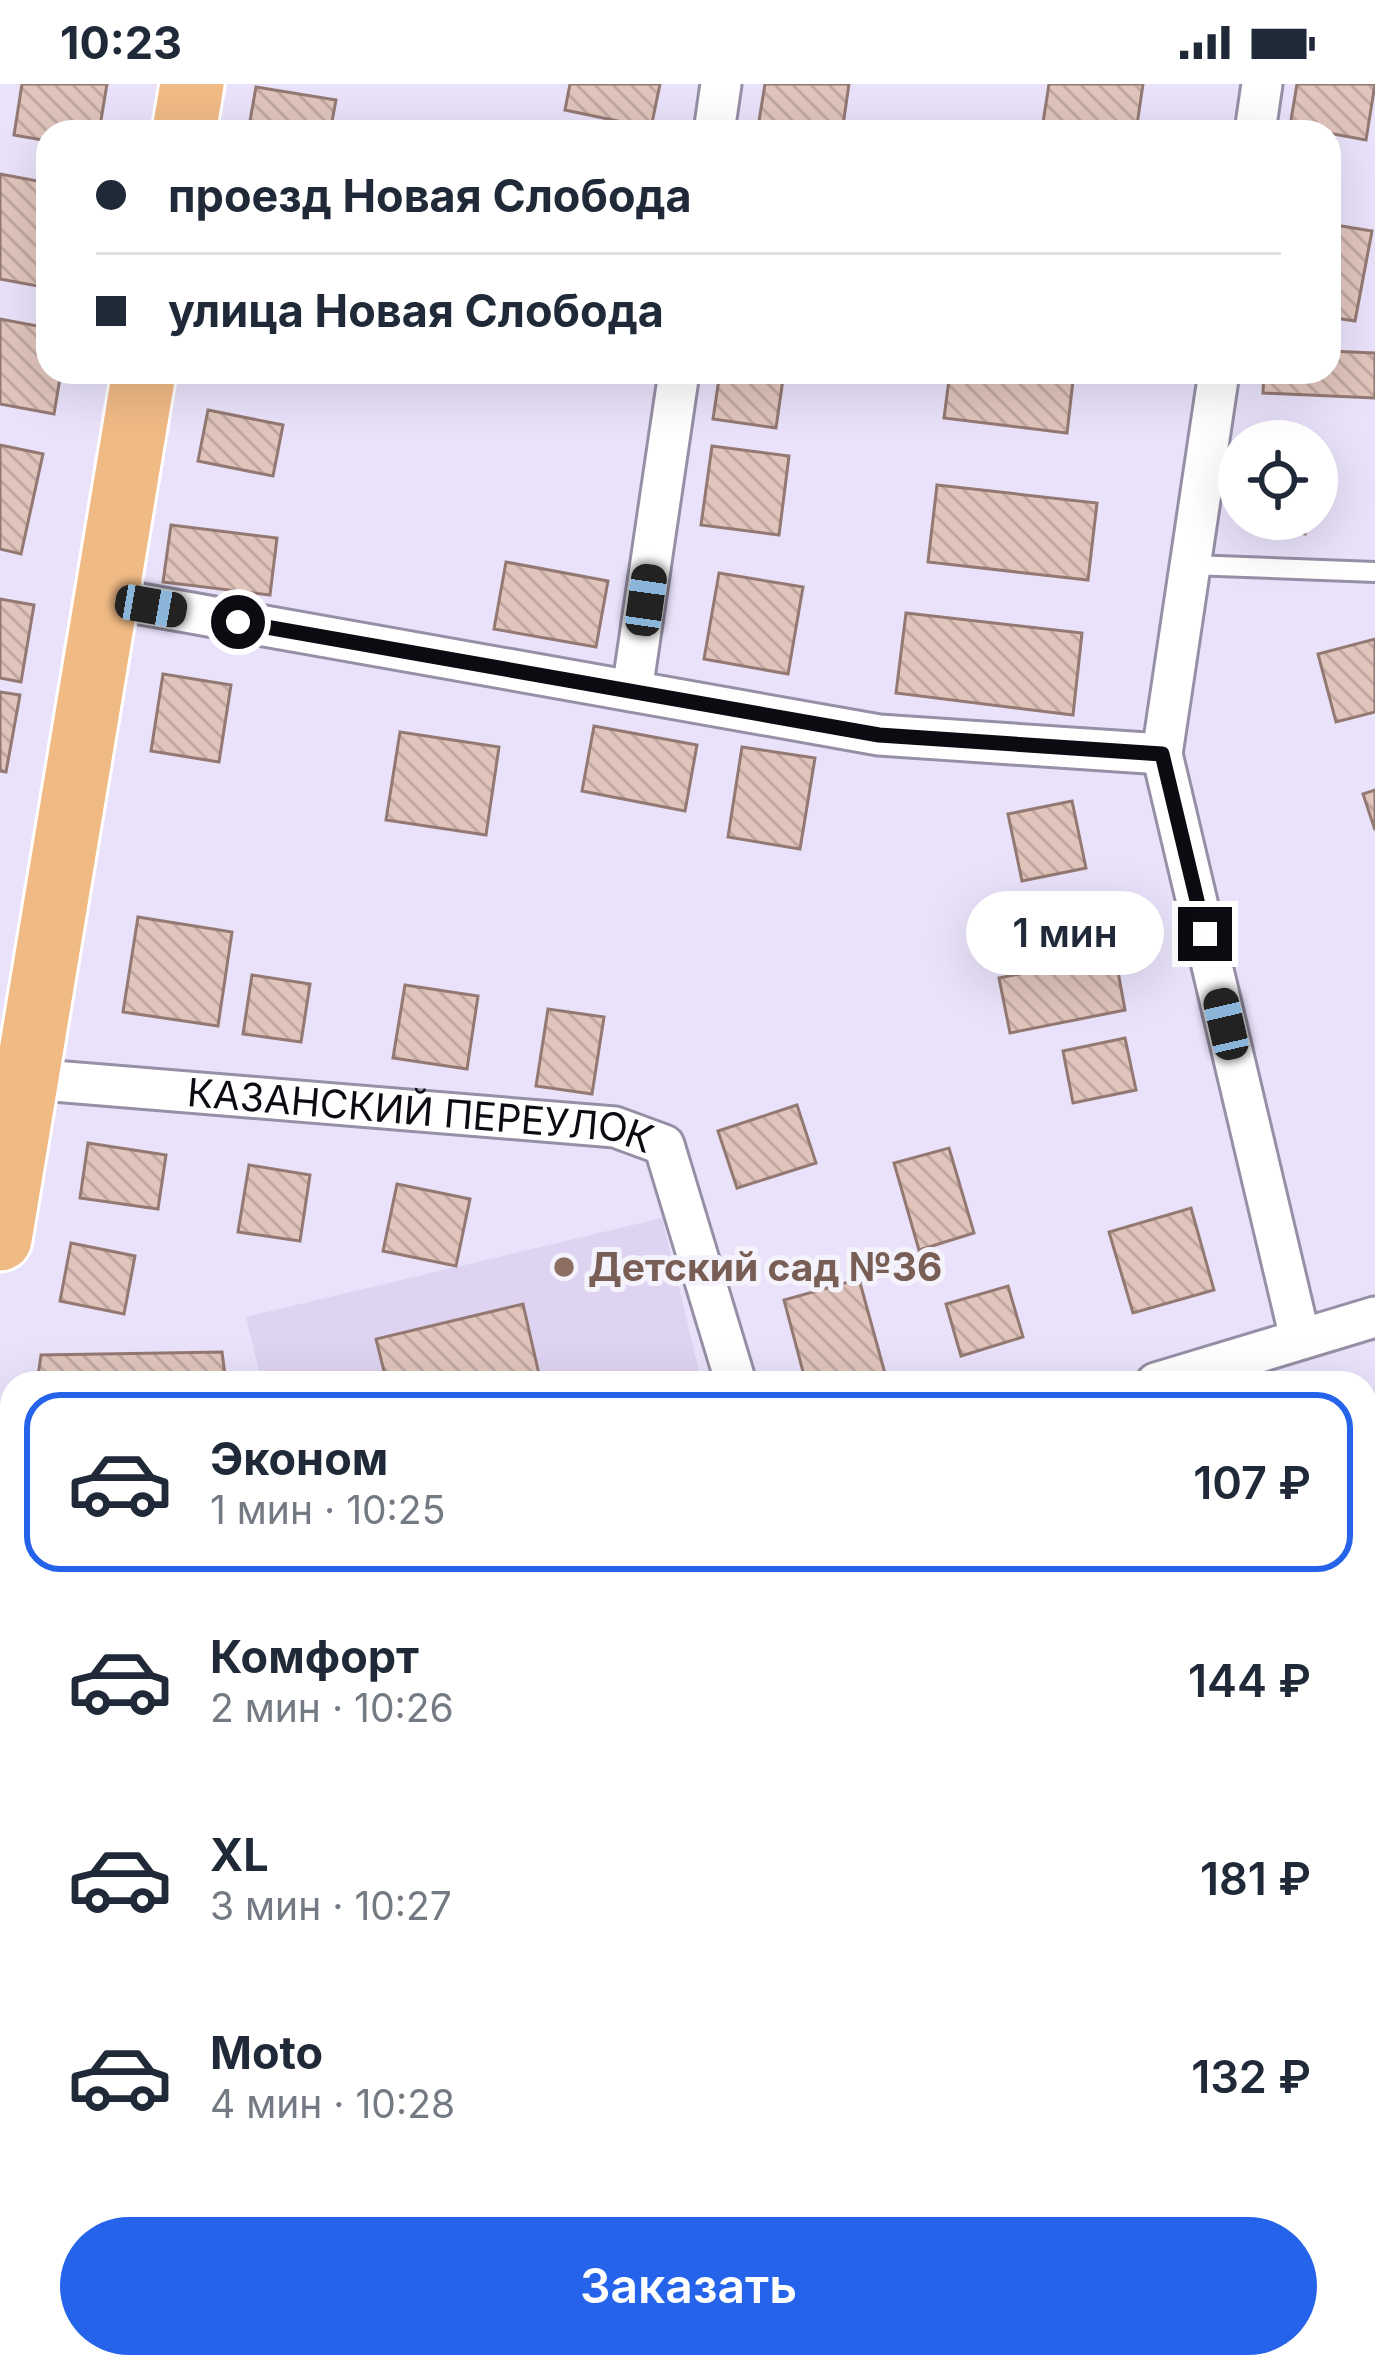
<!DOCTYPE html>
<html lang="ru">
<head>
<meta charset="utf-8">
<style>
  body { margin:0; font-family:Inter,sans-serif; background:#f2f2f3; color:#1f2937; height:100vh; display:flex; flex-direction:column; font-size:45px; white-space:nowrap }
  * { box-sizing:border-box; margin:0 }
  p { font-size:39px; color:#747a83 }
  .icon { flex:none; width:66px; height:66px; fill:none; stroke:currentColor; stroke-width:2; stroke-linecap:round; stroke-linejoin:round }
  .map { position:relative; flex:1; overflow:hidden }
  .drawer { position:absolute; left:0px; top:1287px; width:1377px; height:1008px; display:flex; flex-direction:column; background:#fff; border-radius:36px 36px 0 0; box-shadow:0 12px 48px #0002 }
  .drawer>* { flex:none }
  .banner { position:absolute; left:36px; top:36px; width:1305px; height:264px; border-radius:36px; box-shadow:0 12px 48px #0002; display:grid; align-content:center; height:264px; padding:0 60px; background:#fff }
  .fabs { position:absolute; left:1218px; top:336px; display:grid; gap:24px }
  .fabs a { display:grid; place-items:center; width:120px; height:120px; border-radius:50%; background:#fff; box-shadow:0 12px 48px #0002; font-size:60px }
  .end { position:absolute; width:54px; height:54px; margin:-27px; border:15px solid #0d0a12; background:#fff; box-shadow:0 0 0 6px #fff }
  .from { border-radius:50% }
  .bubble { position:absolute; height:84px; border-radius:42px; background:#fff; box-shadow:0 12px 48px #0002; font-size:39px; font-weight:600; line-height:84px; text-align:center }
  .car { position:absolute; width:36px; height:72px; margin:-36px -18px; border-radius:15px; box-shadow:0 0 9px 3px #0007; background:linear-gradient(#222 24%,#8ab4d8 0 40%,#222 0 76%,#8ab4d8 0 86%,#222 0) }
  .banner b { display:flex; align-items:center; gap:42px; height:114px; font-size:45px }
  .banner b+b { border-top:3px solid #e0e1e3 }
  .banner i { width:30px; height:30px; background:#1f2937 }
  ul { padding:21px 0 0; list-style:none }
  li { display:flex; align-items:center; gap:36px; height:180px; margin:0 24px 18px; padding:0 36px; border:6px solid transparent; border-radius:36px }
  li div { flex:1 }
  li b { display:block; font-size:45px }
  li em { font-style:normal; font-weight:600 }
  li.current { border-color:#2563eb }
  li>.icon { width:108px; height:108px; stroke-width:1.5 }
  .button { display:flex; gap:24px; margin-top:auto; padding:24px 60px }
  .button a { flex:1; height:138px; border-radius:72px; background:#2563eb; color:#fff; font-size:48px; font-weight:600; line-height:138px; text-align:center }
  .status { display:flex; justify-content:space-between; align-items:center; height:84px; padding:0 60px; background:#fff; direction:ltr }
  .status svg { height:33px; fill:currentColor }
  .map>svg:first-child { display:block }
</style>
</head>
<body>
<div class="status"><b>10:23</b><svg viewBox="0 0 49 12"><path d="M0 12V9h3v3zM5 12V6h3v6zM10 12V3h3v9zM15 12V0h3v12zM26 1h20v11H26zM47 4h2v5h-2z"/></svg></div>
<div class="map">
<svg width="1375" height="2295" viewBox="0 0 1375 2295">
  <defs>
    <pattern id="building-back-hatch" width="6" height="6" patternUnits="userSpaceOnUse" patternTransform="scale(3)"><rect width="6" height="6" fill="#e1c5bd"/><path d="M-1 5l2 2M0 0l6 6M5-1l2 2" fill="none" stroke="#c0a8a1"/></pattern>
  </defs>
  <rect width="100%" height="100%" fill="#e9e2fa"/>
  <!-- built -->
  <path fill="#ded4f2" d="M662,1134L702,1299H262L246,1233Z"/>
  <!-- building -->
  <g fill="url(#building-back-hatch)" stroke="#937972" stroke-width="3">
    <path d="M22,0H107L99,48H48V57L14,51Z"/>
    <path d="M570,0H660L651,44L565,26Z"/>
    <path d="M765,0H849L842,48L759,37Z"/>
    <path d="M1049,0H1143L1136,48L1042,45Z"/>
    <path d="M1297,0H1375L1366,56L1290,42Z"/>
    <path d="M256,3L336,16L330,48H248Z"/>
    <path d="M0,90L48,99V204L0,195Z"/>
    <path d="M1329,140L1372,147L1355,237L1329,233Z"/>
    <path d="M0,235L48,244V288H61L54,330L0,320Z"/>
    <path d="M1329,267L1375,269V314L1263,309L1264,288H1329Z"/>
    <path d="M238,288H298L297,296Z"/>
    <path d="M597,288H639L637,295Z"/>
    <path d="M720,288H784L776,344L713,335Z"/>
    <path d="M950,288H1074L1067,349L944,334Z"/>
    <path d="M208,326L283,341L273,392L198,377Z"/>
    <path d="M0,361L43,370L21,470L0,465Z"/>
    <path d="M712,362L789,372L779,451L701,441Z"/>
    <path d="M937,401L1097,419L1088,496L928,478Z"/>
    <path d="M1241,435H1308L1305,450Z"/>
    <path d="M171,441L277,454L270,511L163,498Z"/>
    <path d="M506,478L608,497L596,563L494,545Z"/>
    <path d="M719,489L803,503L788,590L704,575Z"/>
    <path d="M0,515L34,521L21,598L0,594Z"/>
    <path d="M906,529L1082,549L1073,631L896,609Z"/>
    <path d="M1375,555V628L1336,638L1318,570Z"/>
    <path d="M163,590L231,601L219,678L151,667Z"/>
    <path d="M0,608L20,611L6,688L0,687Z"/>
    <path d="M594,642L697,661L685,727L582,707Z"/>
    <path d="M400,648L499,663L486,751L386,736Z"/>
    <path d="M742,663L815,674L800,765L728,753Z"/>
    <path d="M1375,706V746L1363,710Z"/>
    <path d="M1072,717L1086,784L1022,797L1008,730Z"/>
    <path d="M138,833L232,848L218,942L123,928Z"/>
    <path d="M1115,871L1125,926L1010,949L999,894Z"/>
    <path d="M252,891L310,900L301,958L243,950Z"/>
    <path d="M405,901L478,912L467,985L393,974Z"/>
    <path d="M548,925L604,933L592,1010L536,1002Z"/>
    <path d="M1125,954L1136,1006L1073,1019L1063,967Z"/>
    <path d="M797,1021L816,1079L737,1104L718,1047Z"/>
    <path d="M88,1059L166,1071L158,1125L80,1114Z"/>
    <path d="M949,1064L974,1149L919,1166L894,1079Z"/>
    <path d="M249,1081L310,1091L300,1157L238,1148Z"/>
    <path d="M397,1100L470,1115L456,1182L383,1167Z"/>
    <path d="M1191,1124L1214,1206L1133,1229L1109,1148Z"/>
    <path d="M71,1159L135,1172L124,1230L60,1217Z"/>
    <path d="M859,1195L886,1293L866,1299H806L784,1216Z"/>
    <path d="M1008,1202L1023,1253L961,1272L946,1220Z"/>
    <path d="M523,1220L541,1299H387L376,1255Z"/>
    <path d="M222,1268L226,1299H37L41,1271Z"/>
    <path d="M0,1735L12,1736V1790L0,1788Z"/>
    <path d="M0,1885L12,1887V1929L0,1927Z"/>
    <path d="M0,2020L12,2022L5,2085L0,2084Z"/>
    <path d="M288,2283H363V2284L321,2295H292Z"/>
    <path d="M950,2283H957L960,2295H903Z"/>
    <path d="M1179,2283H1195L1199,2295H1131Z"/>
  </g>
  <g fill="none" stroke-linecap="round" stroke-linejoin="round">
    <!-- lane casing -->
    <g stroke="#968fa5" stroke-width="24">
      <path id="lane" d="M1191,481L1375,488"/>
    </g>
    <!-- street casing -->
    <g stroke="#968fa5" stroke-width="45">
      <g id="street">
        <path d="M714,48L721,0"/>
        <path d="M1255,48L1262,0"/>
        <path d="M1219,288L1162,670L1300,1254"/>
        <path d="M107,514L879,651L1162,670"/>
        <path d="M632,607L679,288"/>
        <path id="s1" d="M5,993L615,1043L664,1061L736,1299"/>
        <path d="M1156,1299L1375,1233"/>
        <path d="M0,1598L12,1596"/>
        <path d="M216,2283L220,2295"/>
        <path d="M1035,2283L1038,2295"/>
      </g>
    </g>
    <!-- primary casing -->
    <g stroke="#fff" stroke-width="69">
      <g id="primary">
        <path d="M184,48L192,0"/>
        <path d="M0,1155L144,288"/>
      </g>
    </g>
    <!-- lane -->
    <use href="#lane" stroke="#fff" stroke-width="18"/>
    <!-- street -->
    <use href="#street" stroke="#fff" stroke-width="39"/>
    <!-- primary -->
    <use href="#primary" stroke="#f0ba85" stroke-width="63"/>
  </g>
  <g fill="none" stroke-linecap="round" stroke-linejoin="round">
    <!-- route -->
    <path stroke="#0d0a12" stroke-width="15" d="M238,538L879,651L1162,670L1205,850"/>
  </g>
  <!-- markers -->
  <circle fill="#8d6e63" stroke="#f4f2fb" stroke-width="4.5" cx="564" cy="1183" r="12"/>
  <g text-anchor="middle" stroke-width="10" stroke-linejoin="round" paint-order="stroke">
    <!-- street labels -->
    <g font-size="39" fill="#0d0a12" stroke="#f4f2fb">
      <text dy="14" stroke="none"><textPath href="#s1" startOffset="417">КАЗАНСКИЙ ПЕРЕУЛОК</textPath></text>
    </g>
    <!-- education labels -->
    <g font-size="39" font-weight="bold" fill="#785e54" stroke="#f4f2fb" text-anchor="start">
      <text x="588" y="1197">Детский сад №36</text>
    </g>
  </g>
</svg>
<div class="fabs">
<a><svg class="icon" aria-label="locate" viewBox="0 0 24 24"><circle cx="12" cy="12" r="6"/><path d="M12 2v4M12 18v4M2 12h4M18 12h4"/></svg></a>
</div>
<i class="end from" style="left:238px;top:538px"></i>
<i class="end" style="left:1205px;top:850px"></i>
<div class="bubble" style="left:966px;top:807px;width:198px">1 мин</div>
<i class="car" style="left:646px;top:516px;rotate:8deg"></i>
<i class="car" style="left:151px;top:522px;rotate:100deg"></i>
<i class="car" style="left:1226px;top:940px;rotate:347deg"></i>
<div class="banner">
<b><i class="from"></i>проезд Новая Слобода</b>
<b><i></i>улица Новая Слобода</b>
</div>
<section class="drawer">
<ul>
<li class="current"><svg class="icon" aria-label="car" viewBox="0 0 24 24"><path d="M5 17H2v-5l4-1 3-4h7l3 4 3 1v5h-3M9 17h6M6 11h13"/><circle cx="7" cy="17" r="2"/><circle cx="17" cy="17" r="2"/></svg><div><b>Эконом</b><p>1 мин · 10:25</p></div><em>107 ₽</em></li>
<li><svg class="icon" aria-label="car" viewBox="0 0 24 24"><path d="M5 17H2v-5l4-1 3-4h7l3 4 3 1v5h-3M9 17h6M6 11h13"/><circle cx="7" cy="17" r="2"/><circle cx="17" cy="17" r="2"/></svg><div><b>Комфорт</b><p>2 мин · 10:26</p></div><em>144 ₽</em></li>
<li><svg class="icon" aria-label="car" viewBox="0 0 24 24"><path d="M5 17H2v-5l4-1 3-4h7l3 4 3 1v5h-3M9 17h6M6 11h13"/><circle cx="7" cy="17" r="2"/><circle cx="17" cy="17" r="2"/></svg><div><b>XL</b><p>3 мин · 10:27</p></div><em>181 ₽</em></li>
<li><svg class="icon" aria-label="car" viewBox="0 0 24 24"><path d="M5 17H2v-5l4-1 3-4h7l3 4 3 1v5h-3M9 17h6M6 11h13"/><circle cx="7" cy="17" r="2"/><circle cx="17" cy="17" r="2"/></svg><div><b>Moto</b><p>4 мин · 10:28</p></div><em>132 ₽</em></li>
</ul>
<div class="button"><a>Заказать</a></div>
</section>
</div>
</body>
</html>
